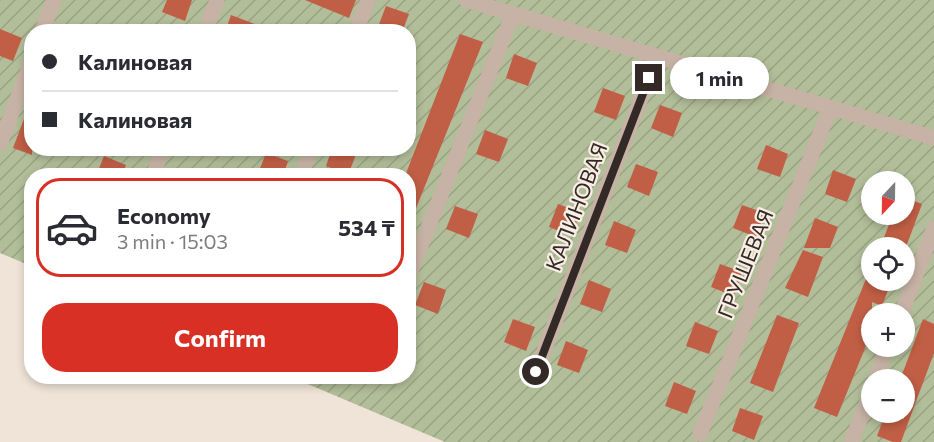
<!DOCTYPE html>
<html lang="en">
<head>
<meta charset="utf-8">
<style>
  body { margin:0; font-family:Commissioner,sans-serif; background:#f7f7f7; color:#2b2b33; height:100vh; display:flex; flex-direction:column; font-size:22px; white-space:nowrap }
  * { box-sizing:border-box; margin:0 }
  p { font-size:20px; color:#7c7c81 }
  .icon { flex:none; width:33px; height:33px; fill:none; stroke:currentColor; stroke-width:2; stroke-linecap:round; stroke-linejoin:round }
  .map { position:relative; flex:1; overflow:hidden }
  .details { position:absolute; left:24px; top:168px; width:392px; height:216px; display:flex; flex-direction:column; background:#fff; border-radius:24px; box-shadow:0 3px 9px #0003 }
  .details>* { flex:none }
  .hud { position:absolute; left:24px; top:24px; width:392px; height:132px; border-radius:24px; box-shadow:0 3px 9px #0003; display:grid; align-content:center; height:132px; padding:0 18px; background:#fff }
  .needle { width:39px; rotate:202deg }
  .buttons { position:absolute; left:861px; top:171px; display:grid; gap:12px }
  .buttons a { display:grid; place-items:center; width:54px; height:54px; border-radius:50%; background:#fff; box-shadow:0 3px 9px #0003; font-size:30px }
  .end { position:absolute; width:27px; height:27px; margin:-14px; border:8px solid #332926; background:#fff; box-shadow:0 0 0 3px #fff }
  .from { border-radius:50% }
  .bubble { position:absolute; height:42px; border-radius:21px; background:#fff; box-shadow:0 3px 9px #0003; font-size:20px; font-weight:700; line-height:42px; text-align:center }
  .hud b { display:flex; align-items:center; gap:21px; height:57px; font-size:22px }
  .hud b+b { border-top:2px solid #e1e1e2 }
  .hud i { width:15px; height:15px; background:#2b2b33 }
  ul { padding:10px 0 0; list-style:none }
  li { display:flex; align-items:center; gap:18px; height:99px; margin:0 12px 9px; padding:0 6px; border:3px solid #e1e1e2; border-radius:24px }
  li div { flex:1 }
  li b { display:block; font-size:22px }
  li em { font-style:normal; font-weight:700 }
  li.selected { border-color:#d93025 }
  li>.icon { width:54px; height:54px; stroke-width:1.5 }
  .action { display:flex; gap:12px; margin-top:auto; padding:12px 18px }
  .action a { flex:1; height:69px; border-radius:24px; background:#d93025; color:#fff; font-size:24px; font-weight:700; line-height:69px; text-align:center }
  .map>svg:first-child { display:block }
</style>
</head>
<body>
<div class="map">
<svg width="934" height="442" viewBox="0 0 934 442">
  <defs>
    <pattern id="garden-furrows" width="10" height="10" patternUnits="userSpaceOnUse" patternTransform="scale(1.5)"><rect width="10" height="10" fill="#b2bd99"/><path d="M-1 1l2-2M0 10L10 0M9 11l2-2" fill="none" stroke="#9aa284"/></pattern>
  </defs>
  <rect width="100%" height="100%" fill="#f0e4d8"/>
  <!-- garden -->
  <path fill="url(#garden-furrows)" fill-rule="evenodd" d="M0,0H934V442H445L291,377L408,376V176H32L31,266L0,253ZM32,32H408V148H32ZM872,182H904V214H872ZM872,248H904V280H872ZM872,314H904V346H872ZM872,380H904V412H872Z"/>
  <!-- building -->
  <g fill="#c05f45">
    <path d="M167,0H192L185,21L162,12Z"/>
    <path d="M305,0H356L349,18Z"/>
    <path d="M386,6L409,14L402,32H376Z"/>
    <path d="M231,15L271,30L270,32H225Z"/>
    <path d="M0,29L22,38L13,61L0,56Z"/>
    <path d="M460,34L483,42L408,228V176H405Z"/>
    <path d="M514,54L537,63L528,86L506,78Z"/>
    <path d="M603,88L625,96L616,120L594,112Z"/>
    <path d="M30,103L32,104V155L13,148Z"/>
    <path d="M660,105L682,113L673,137L651,128Z"/>
    <path d="M485,130L508,139L499,162L476,154Z"/>
    <path d="M766,145L788,154L780,177L757,169Z"/>
    <path d="M332,148L357,152L348,175L326,166Z"/>
    <path d="M266,153L288,161L283,176H257Z"/>
    <path d="M104,156L126,165L122,176H96Z"/>
    <path d="M636,164L658,172L649,196L627,187Z"/>
    <path d="M833,170L856,179L847,202L825,194Z"/>
    <path d="M904,197L922,204L906,247L880,248L893,214H904Z"/>
    <path d="M558,204L580,212L572,236L549,227Z"/>
    <path d="M742,205L765,213L756,237L733,228Z"/>
    <path d="M455,206L478,214L469,238L446,229Z"/>
    <path d="M815,218L838,227L830,248H804Z"/>
    <path d="M614,221L636,230L627,253L605,245Z"/>
    <path d="M803,250L823,257L808,297L785,288Z"/>
    <path d="M720,264L742,272L734,296L711,287Z"/>
    <path d="M870,269L872,280H892L882,306L872,302V331L837,417L814,408Z"/>
    <path d="M589,280L611,289L602,312L580,304Z"/>
    <path d="M424,282L446,290L438,314L415,305Z"/>
    <path d="M777,315L799,323L773,392L750,383Z"/>
    <path d="M513,319L535,327L526,351L504,342Z"/>
    <path d="M923,319L934,324V353L901,442H893L877,436L886,412L904,419V380H900Z"/>
    <path d="M695,322L718,331L709,354L686,346Z"/>
    <path d="M566,341L588,350L579,373L557,365Z"/>
    <path d="M674,382L696,391L687,414L665,406Z"/>
    <path d="M740,408L763,416L754,440L732,431Z"/>
  </g>
  <g fill="none" stroke-linecap="round" stroke-linejoin="round">
    <!-- minor -->
    <g stroke="#c7b3a5" stroke-width="15">
      <path d="M466,0L934,138"/>
      <path d="M42,32L54,0"/>
      <path d="M205,32L217,0"/>
      <path d="M356,32L368,0"/>
      <path d="M0,144L32,60"/>
      <path d="M153,176L163,148"/>
      <path d="M301,176L311,148"/>
      <path d="M408,278L513,14"/>
      <path d="M901,314L934,228"/>
      <path d="M536,372L657,57"/>
      <path d="M875,380L888,346"/>
      <path d="M700,434L830,109"/>
      <path d="M851,442L872,390"/>
    </g>
  </g>
  <g fill="none" stroke-linecap="round" stroke-linejoin="round">
    <!-- route -->
    <path stroke="#332926" stroke-width="8" d="M536,372L649,78"/>
  </g>
  <g text-anchor="middle" stroke-width="4.5" stroke-linejoin="round" paint-order="stroke">
    <!-- street labels -->
    <g font-size="21" fill="#332926" stroke="#f8eee4">
      <text transform="translate(577 207) rotate(-69)" y="7">КАЛИНОВАЯ</text>
      <text transform="translate(746 264) rotate(-68)" y="7">ГРУШЕВАЯ</text>
    </g>
  </g>
</svg>
<div class="buttons">
<a><svg class="needle" viewBox="-14 -14 28 28"><path d="M0-13l5 13h-10z" fill="#e53935"/><path d="M0 13l5-13h-10z" fill="#7c7c81"/></svg></a>
<a><svg class="icon" aria-label="locate" viewBox="0 0 24 24"><circle cx="12" cy="12" r="6"/><path d="M12 2v4M12 18v4M2 12h4M18 12h4"/></svg></a>
<a>+</a>
<a>−</a>
</div>
<i class="end from" style="left:536px;top:372px"></i>
<i class="end" style="left:649px;top:78px"></i>
<div class="bubble" style="left:670px;top:57px;width:99px">1 min</div>
<div class="hud">
<b><i class="from"></i>Калиновая</b>
<b><i></i>Калиновая</b>
</div>
<section class="details">
<ul>
<li class="selected"><svg class="icon" aria-label="car" viewBox="0 0 24 24"><path d="M5 17H2v-5l4-1 3-4h7l3 4 3 1v5h-3M9 17h6M6 11h13"/><circle cx="7" cy="17" r="2"/><circle cx="17" cy="17" r="2"/></svg><div><b>Economy</b><p>3 min · 15:03</p></div><em>534 ₸</em></li>
</ul>
<div class="action"><a>Confirm</a></div>
</section>
</div>
</body>
</html>
